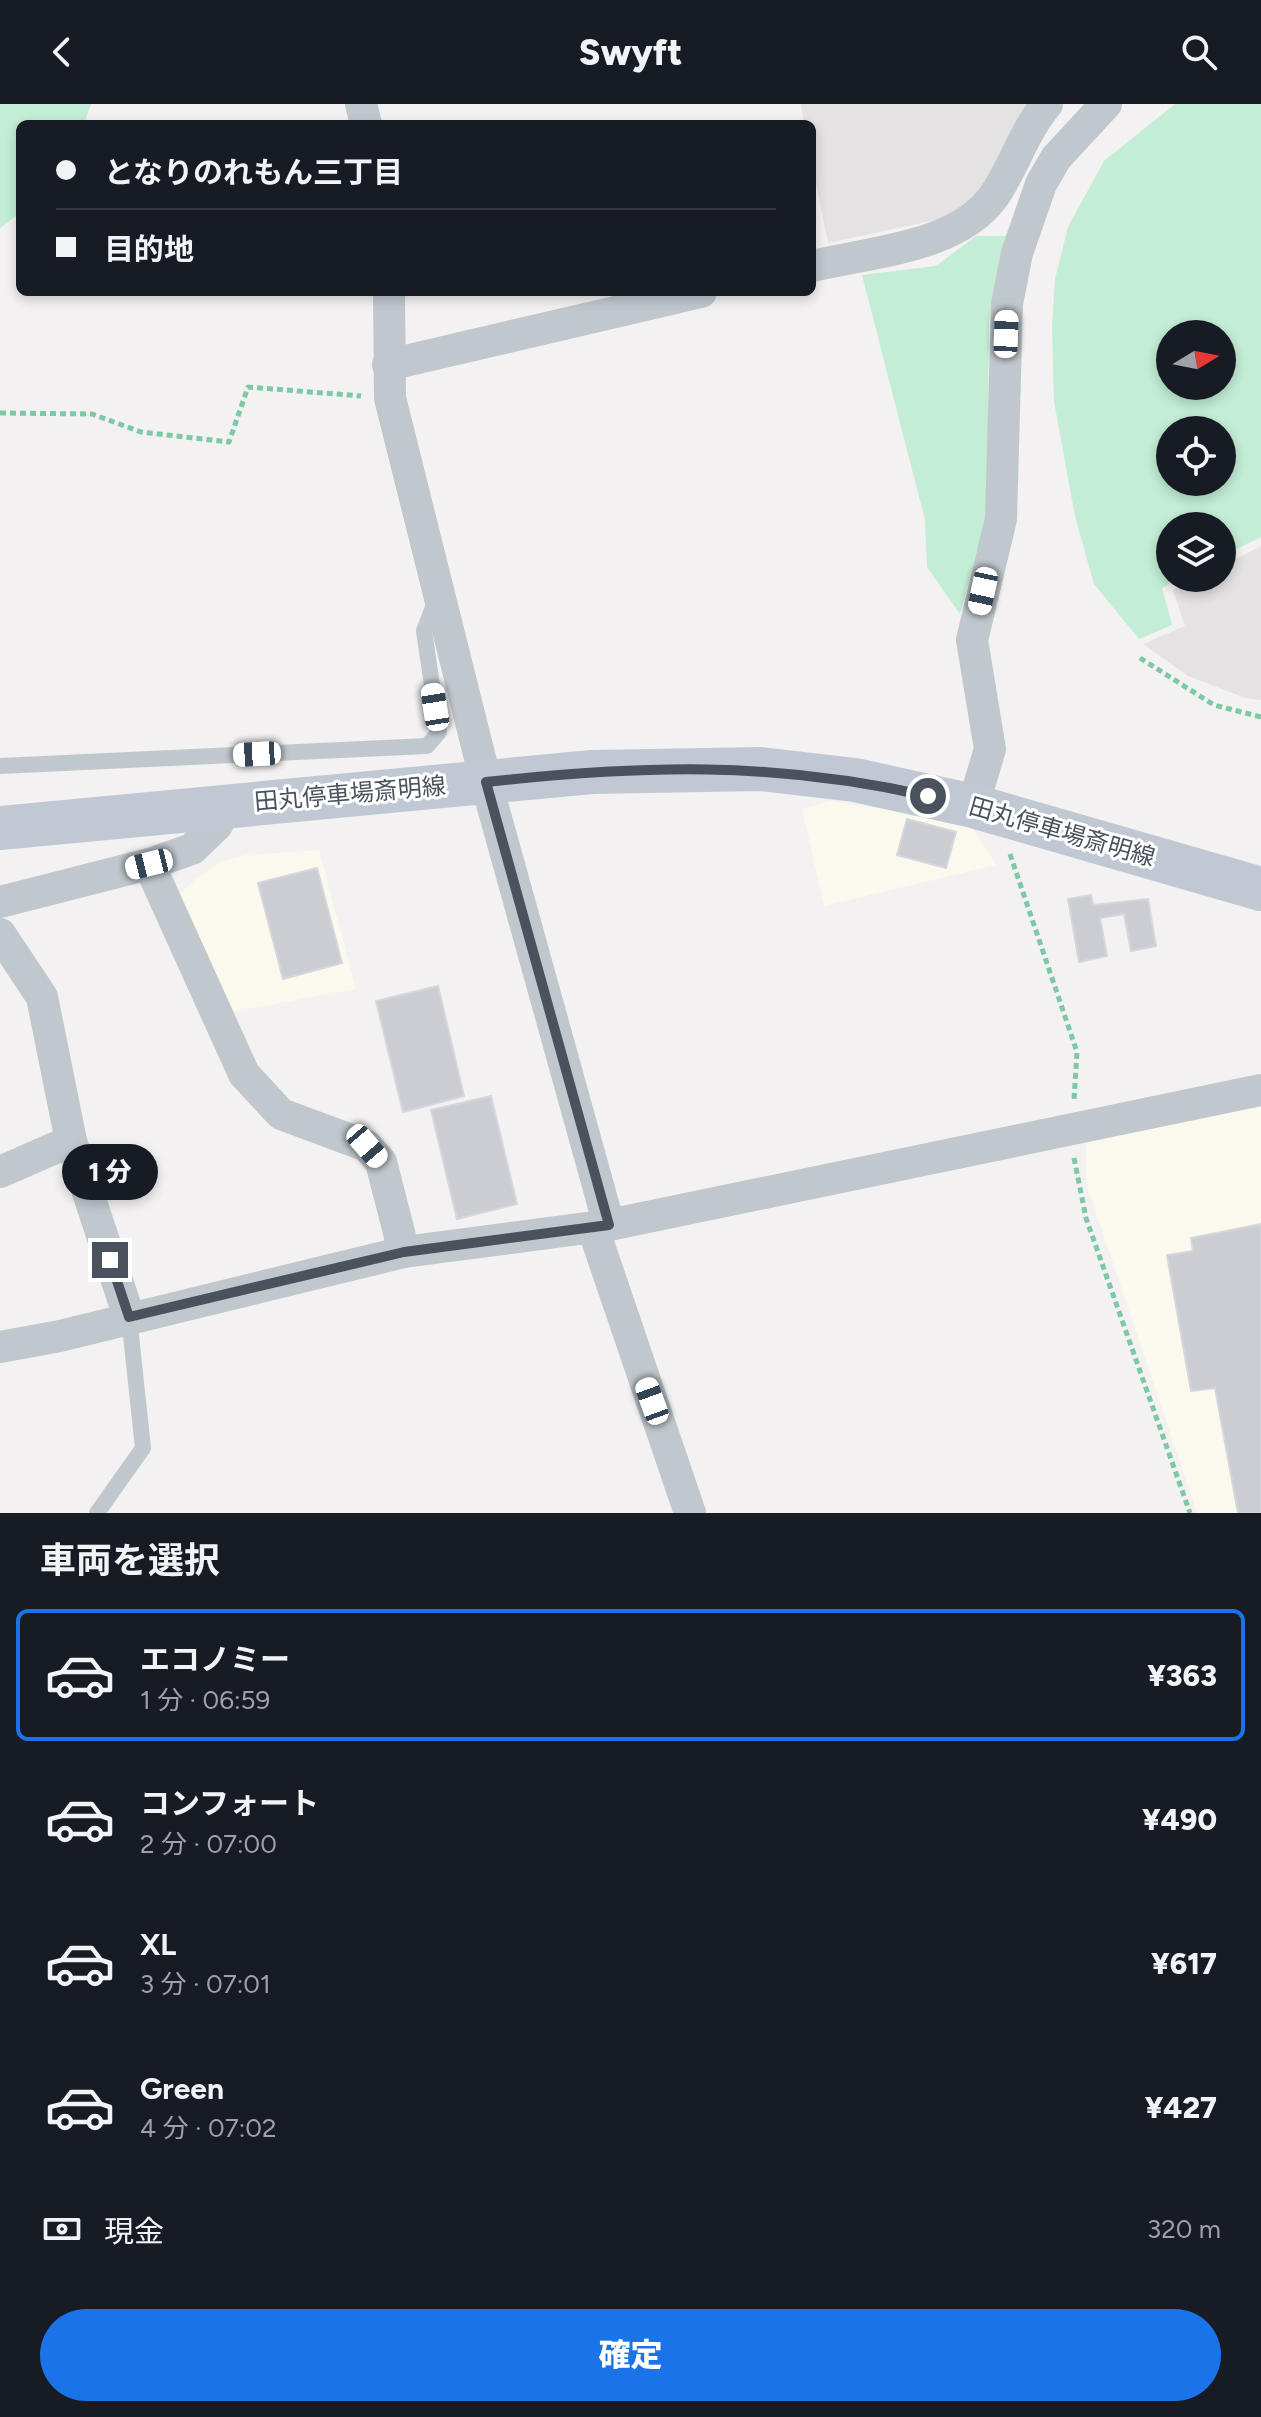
<!DOCTYPE html>
<html lang="ja">
<head>
<meta charset="utf-8">
<style>
  body { margin:0; font-family:Figtree,"Noto Sans JP",sans-serif; background:#20242c; color:#f1f3f6; height:100vh; display:flex; flex-direction:column; font-size:30px; white-space:nowrap }
  * { box-sizing:border-box; margin:0 }
  p { font-size:26px; color:#9ea1a6 }
  .icon { flex:none; width:44px; height:44px; fill:none; stroke:currentColor; stroke-width:2; stroke-linecap:round; stroke-linejoin:round }
  .map { position:relative; height:1409px; overflow:hidden }
  .details { display:flex; flex-direction:column; background:#171b24; flex:1 }
  .details>* { flex:none }
  .banner { position:absolute; left:16px; top:16px; width:800px; height:176px; border-radius:12px; box-shadow:0 4px 12px #0003; display:grid; align-content:center; height:176px; padding:0 40px; background:#171b24 }
  .needle { width:52px; rotate:80deg }
  .controls { position:absolute; left:1156px; top:216px; display:grid; gap:16px }
  .controls a { display:grid; place-items:center; width:80px; height:80px; border-radius:50%; background:#171b24; box-shadow:0 4px 12px #0003; font-size:40px }
  .end { position:absolute; width:36px; height:36px; margin:-18px; border:10px solid #4a535d; background:#fff; box-shadow:0 0 0 4px #fff }
  .from { border-radius:50% }
  .bubble { position:absolute; height:56px; border-radius:28px; background:#171b24; box-shadow:0 4px 12px #0003; font-size:26px; font-weight:800; line-height:56px; text-align:center }
  .car { position:absolute; width:24px; height:48px; margin:-24px -12px; border-radius:10px; box-shadow:0 0 6px 2px #0007; background:linear-gradient(#fff 24%,#345 0 40%,#fff 0 76%,#345 0 86%,#fff 0) }
  .banner b { display:flex; align-items:center; gap:28px; height:76px; font-size:30px }
  .banner b+b { border-top:2px solid #363941 }
  .banner i { width:20px; height:20px; background:#f1f3f6 }
  ul { padding:0; list-style:none }
  li { display:flex; align-items:center; gap:24px; height:132px; margin:0 16px 12px; padding:0 24px; border:4px solid transparent; border-radius:12px }
  li div { flex:1 }
  li b { display:block; font-size:30px }
  li em { font-style:normal; font-weight:800 }
  li.active { border-color:#1a73e8 }
  li>.icon { width:72px; height:72px; stroke-width:1.5 }
  h2 { padding:0 40px; font-size:36px; line-height:96px }
  .pay { display:flex; align-items:center; gap:20px; height:88px; padding:0 40px; font-size:30px }
  .pay p { margin-inline-start:auto }
  .action { display:flex; gap:16px; margin-top:auto; padding:16px 40px }
  .action a { flex:1; height:92px; border-radius:48px; background:#1a73e8; color:#fff; font-size:32px; font-weight:800; line-height:92px; text-align:center }
  header { display:flex; justify-content:space-between; align-items:center; height:104px; padding:0 40px; background:#171b24; font-size:36px; font-weight:800 }
  .map>svg:first-child { display:block }
</style>
</head>
<body>
<header><svg class="icon" aria-label="back" viewBox="0 0 24 24"><path d="M15 5l-7 7 7 7"/></svg>Swyft<svg class="icon" aria-label="search" viewBox="0 0 24 24"><circle cx="10" cy="10" r="6"/><path d="M15 15l6 6"/></svg></header>
<div class="map">
<svg width="1261" height="1409" viewBox="0 0 1261 1409">
  <rect width="100%" height="100%" fill="#f3f1f1"/>
  <!-- commercial -->
  <g fill="#fbf8ed">
    <path d="M831,697L969,718L996,761L824,802L802,705Z"/>
    <path d="M319,746L356,885L231,908L172,797L197,774L222,757L246,751Z"/>
    <path d="M1261,996V1409H1197L1086,1079V1033Z"/>
  </g>
  <!-- education -->
  <g fill="#e4e2e2">
    <path d="M801,0H1030L984,85L936,123L931,117L828,139L812,59V20H804Z"/>
    <path d="M1261,442V596L1245,594L1188,572L1143,540L1185,522L1173,486L1197,474H1222V462Z"/>
  </g>
  <!-- green -->
  <g fill="#c3edd5" fill-rule="evenodd">
    <path d="M0,0H91L84,20H20V109L0,124Z"/>
    <path d="M1175,0H1261V433L1222,452V422H1170V474H1181L1162,484L1172,521L1139,535L1094,480L1075,412L1054,298L1052,223L1055,175L1068,123L1104,57ZM1222,230V282H1170V230ZM1170,326H1222V378H1170Z"/>
    <path d="M976,132H1006L989,214L987,411L960,510L927,463L925,416L862,171L936,162Z"/>
  </g>
  <!-- building -->
  <g fill="#cbcdd3" stroke="#d5d7dc" stroke-width="2">
    <path d="M907,715L956,728L946,764L897,751Z"/>
    <path d="M317,764L342,859L283,875L258,779Z"/>
    <path d="M1091,791L1093,801L1148,795L1156,842L1131,847L1124,810L1100,814L1107,852L1079,858L1068,795Z"/>
    <path d="M438,882L464,992L403,1008L376,897Z"/>
    <path d="M491,992L517,1100L457,1115L431,1006Z"/>
    <path d="M1261,1120V1409H1238L1215,1284L1191,1287L1167,1151L1193,1147L1191,1134Z"/>
  </g>
  <g fill="none" stroke-linecap="round" stroke-linejoin="round">
    <!-- path -->
    <g stroke="#7dc9a6" stroke-width="5" stroke-dasharray="6 4" stroke-linecap="butt">
      <path d="M0,309L92,310L141,328L229,338L248,283L361,292"/>
      <path d="M1140,554L1214,601L1261,613"/>
      <path d="M1010,750L1077,948L1074,996"/>
      <path d="M1074,1054L1086,1114L1190,1409"/>
    </g>
    <!-- lane -->
    <g stroke="#c0c8ce" stroke-width="16">
      <path d="M0,662L427,642L439,628L424,527L436,495"/>
      <path d="M97,1409L143,1344L129,1213"/>
    </g>
    <!-- street -->
    <g stroke="#c0c8ce" stroke-width="32">
      <path d="M361,0L366,20"/>
      <path d="M812,162C870,148 957,144 994,92C1014,63 1024,27 1047,0"/>
      <path d="M389,188L390,294L486,678L609,1121"/>
      <path d="M388,261L701,188"/>
      <path d="M973,702L990,645L972,536L1001,415L1007,200L1017,149L1041,80L1056,54L1106,0"/>
      <path d="M149,760L244,970L281,1010L367,1042L381,1058L404,1148"/>
      <path d="M0,798L149,760L192,745L217,721L225,702"/>
      <path d="M0,830L42,893L71,1037L129,1213"/>
      <path d="M0,1068L71,1037"/>
      <path d="M593,1124L690,1409"/>
      <path d="M0,1243L60,1232L404,1148L609,1121L1261,986"/>
    </g>
    <!-- secondary -->
    <path stroke="#c0c9d3" stroke-width="44" d="M0,724L592,668L761,665L855,676L973,702L1261,785"/>
  </g>
  <g fill="none" stroke-linecap="round" stroke-linejoin="round">
    <!-- route -->
    <path stroke="#4a535d" stroke-width="10" d="M110,1156L129,1213L404,1148L609,1121L486,678C644,661 771,657 928,692"/>
  </g>
  <g text-anchor="middle" stroke-width="6" stroke-linejoin="round" paint-order="stroke">
    <!-- street labels -->
    <g font-size="24" fill="#4a535d" stroke="#fff">
      <text transform="translate(350 690) rotate(-5)" y="8">田丸停車場斎明線</text>
      <text transform="translate(1062 728) rotate(16)" y="8">田丸停車場斎明線</text>
    </g>
  </g>
</svg>
<div class="controls">
<a><svg class="needle" viewBox="-14 -14 28 28"><path d="M0-13l5 13h-10z" fill="#e53935"/><path d="M0 13l5-13h-10z" fill="#9ea1a6"/></svg></a>
<a><svg class="icon" aria-label="locate" viewBox="0 0 24 24"><circle cx="12" cy="12" r="6"/><path d="M12 2v4M12 18v4M2 12h4M18 12h4"/></svg></a>
<a><svg class="icon" aria-label="layers" viewBox="0 0 24 24"><path d="M12 4l9 5-9 5-9-5zM3 14l9 5 9-5"/></svg></a>
</div>
<i class="end from" style="left:928px;top:692px"></i>
<i class="end" style="left:110px;top:1156px"></i>
<div class="bubble" style="left:62px;top:1040px;width:96px">1 分</div>
<i class="car" style="left:1006px;top:230px;rotate:2deg"></i>
<i class="car" style="left:983px;top:487px;rotate:192deg"></i>
<i class="car" style="left:435px;top:603px;rotate:351deg"></i>
<i class="car" style="left:257px;top:650px;rotate:267deg"></i>
<i class="car" style="left:149px;top:760px;rotate:256deg"></i>
<i class="car" style="left:367px;top:1042px;rotate:139deg"></i>
<i class="car" style="left:652px;top:1297px;rotate:340deg"></i>
<div class="banner">
<b><i class="from"></i>となりのれもん三丁目</b>
<b><i></i>目的地</b>
</div>
</div>
<section class="details">
<h2>車両を選択</h2>
<ul>
<li class="active"><svg class="icon" aria-label="car" viewBox="0 0 24 24"><path d="M5 17H2v-5l4-1 3-4h7l3 4 3 1v5h-3M9 17h6M6 11h13"/><circle cx="7" cy="17" r="2"/><circle cx="17" cy="17" r="2"/></svg><div><b>エコノミー</b><p>1 分 · 06:59</p></div><em>¥363</em></li>
<li><svg class="icon" aria-label="car" viewBox="0 0 24 24"><path d="M5 17H2v-5l4-1 3-4h7l3 4 3 1v5h-3M9 17h6M6 11h13"/><circle cx="7" cy="17" r="2"/><circle cx="17" cy="17" r="2"/></svg><div><b>コンフォート</b><p>2 分 · 07:00</p></div><em>¥490</em></li>
<li><svg class="icon" aria-label="car" viewBox="0 0 24 24"><path d="M5 17H2v-5l4-1 3-4h7l3 4 3 1v5h-3M9 17h6M6 11h13"/><circle cx="7" cy="17" r="2"/><circle cx="17" cy="17" r="2"/></svg><div><b>XL</b><p>3 分 · 07:01</p></div><em>¥617</em></li>
<li><svg class="icon" aria-label="car" viewBox="0 0 24 24"><path d="M5 17H2v-5l4-1 3-4h7l3 4 3 1v5h-3M9 17h6M6 11h13"/><circle cx="7" cy="17" r="2"/><circle cx="17" cy="17" r="2"/></svg><div><b>Green</b><p>4 分 · 07:02</p></div><em>¥427</em></li>
</ul>
<div class="pay"><svg class="icon" aria-label="cash" viewBox="0 0 24 24"><path d="M3 7h18v10H3z"/><circle cx="12" cy="12" r="2"/></svg>現金<p>320 m</p></div>
<div class="action"><a>確定</a></div>
</section>
</body>
</html>
